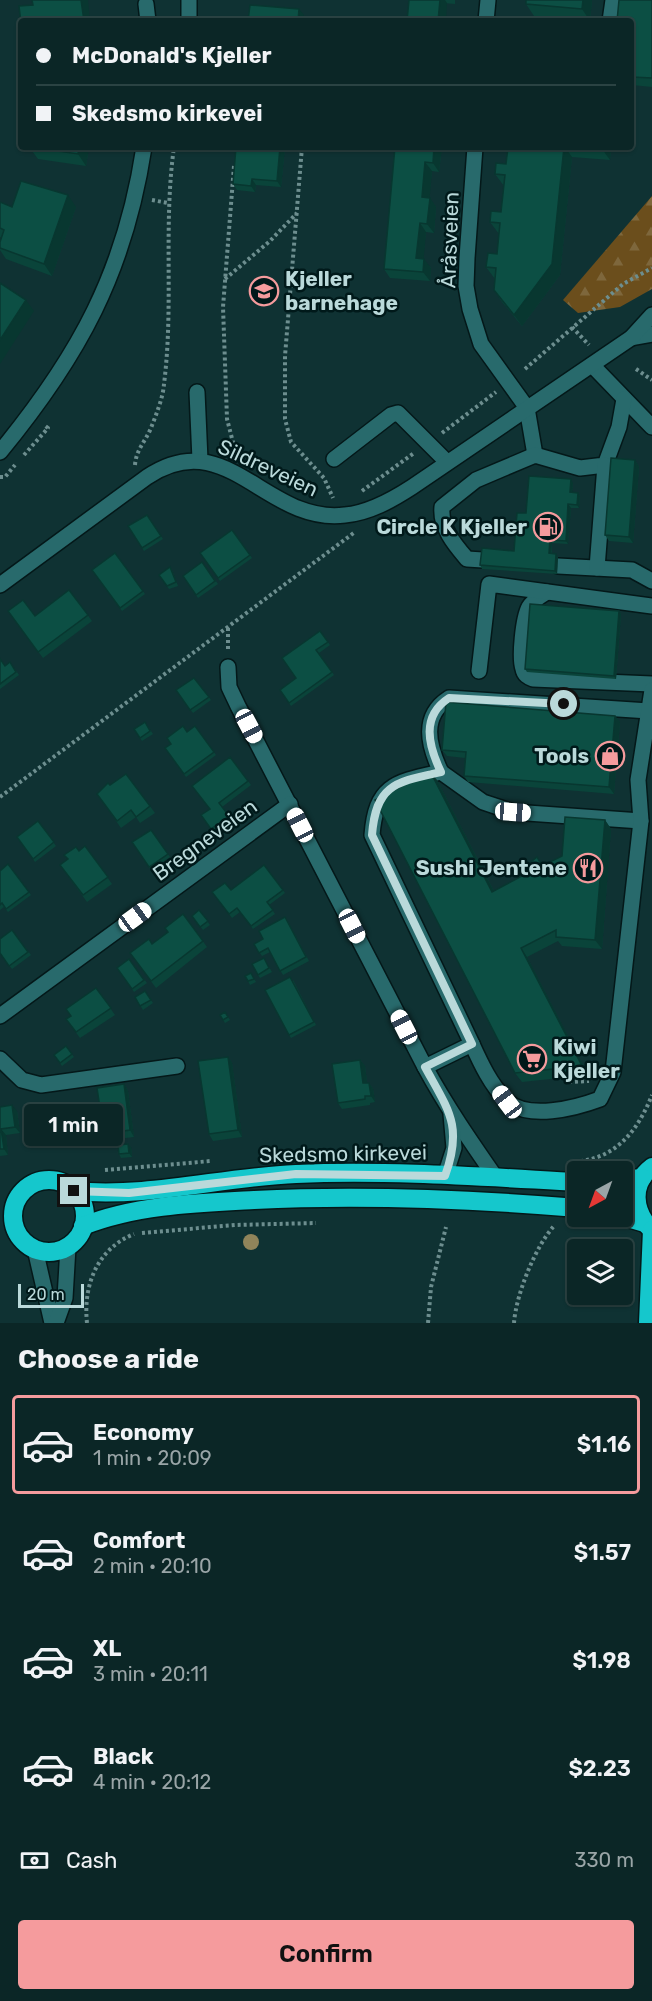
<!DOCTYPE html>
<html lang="en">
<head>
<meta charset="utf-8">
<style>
  body { margin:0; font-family:Rubik,sans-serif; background:#193232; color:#f1f3f6; height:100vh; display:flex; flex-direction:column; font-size:22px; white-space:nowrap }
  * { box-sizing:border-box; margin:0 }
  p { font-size:20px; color:#9aa5a7 }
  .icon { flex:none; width:33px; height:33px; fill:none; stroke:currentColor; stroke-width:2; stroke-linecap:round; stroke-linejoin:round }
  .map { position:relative; height:1323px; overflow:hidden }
  .side { display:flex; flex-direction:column; background:#0b2626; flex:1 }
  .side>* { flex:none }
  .guide { position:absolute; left:18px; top:18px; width:616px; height:132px; border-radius:6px; box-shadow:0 2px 4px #0004,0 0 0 2px #2b4343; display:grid; align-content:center; height:132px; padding:0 18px; background:#0b2626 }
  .needle { width:39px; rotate:221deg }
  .fabs { position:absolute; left:567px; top:1161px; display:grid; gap:12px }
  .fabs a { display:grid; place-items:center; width:66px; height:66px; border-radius:6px; background:#0b2626; box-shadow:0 2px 4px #0004,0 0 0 2px #2b4343; font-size:30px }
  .scale { position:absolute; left:18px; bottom:15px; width:66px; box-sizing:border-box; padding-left:6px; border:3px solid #bad9da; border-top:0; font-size:16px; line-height:21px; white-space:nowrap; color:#bad9da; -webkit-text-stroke:4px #00191a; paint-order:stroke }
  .end { position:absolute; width:27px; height:27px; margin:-14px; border:8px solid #bad9da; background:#111; box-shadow:0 0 0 3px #111 }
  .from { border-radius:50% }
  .bubble { position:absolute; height:42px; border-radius:6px; background:#0b2626; box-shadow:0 2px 4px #0004,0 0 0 2px #2b4343; font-size:20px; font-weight:600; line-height:42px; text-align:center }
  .car { position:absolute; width:18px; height:36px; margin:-18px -9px; border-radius:8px; box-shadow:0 0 4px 2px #0007; background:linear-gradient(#fff 24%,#345 0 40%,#fff 0 76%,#345 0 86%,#fff 0) }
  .guide b { display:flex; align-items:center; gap:21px; height:57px; font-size:22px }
  .guide b+b { border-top:2px solid #2b4343 }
  .guide i { width:15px; height:15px; background:#f1f3f6 }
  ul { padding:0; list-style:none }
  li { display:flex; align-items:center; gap:18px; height:99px; margin:0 12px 9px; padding:0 6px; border:3px solid transparent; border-radius:6px }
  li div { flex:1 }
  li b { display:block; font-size:22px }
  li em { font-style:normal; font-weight:600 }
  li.on { border-color:#f59b9d }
  li>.icon { width:54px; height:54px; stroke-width:1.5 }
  h2 { padding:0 18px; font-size:27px; line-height:72px }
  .pay { display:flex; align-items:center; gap:15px; height:66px; padding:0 18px; font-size:22px }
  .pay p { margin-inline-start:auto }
  .cta { display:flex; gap:12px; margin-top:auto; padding:12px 18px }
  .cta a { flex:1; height:69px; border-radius:6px; background:#f59b9d; color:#111; font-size:24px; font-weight:600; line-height:69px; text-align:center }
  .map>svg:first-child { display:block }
</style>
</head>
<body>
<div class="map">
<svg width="652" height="1323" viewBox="0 0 652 1323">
  <defs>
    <pattern id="forest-firs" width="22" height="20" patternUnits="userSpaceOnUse" patternTransform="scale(1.5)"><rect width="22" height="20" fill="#6b4e1c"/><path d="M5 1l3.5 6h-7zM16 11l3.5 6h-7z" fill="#7e673c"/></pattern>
  </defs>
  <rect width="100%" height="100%" fill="#0f3233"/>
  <!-- forest -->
  <path fill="url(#forest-firs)" d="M652,196V289L620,307L578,313L563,300Z"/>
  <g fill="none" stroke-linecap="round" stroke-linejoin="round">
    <!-- minor casing -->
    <g stroke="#041819" stroke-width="18">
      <g id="minor">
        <path d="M189,0V21"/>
        <path d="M146,4L148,21"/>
        <path d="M486,21L488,0"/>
        <path d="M610,21L613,0"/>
        <path d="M475,147L467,258L466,286L470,309L481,344L527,408L535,455"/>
        <path d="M631,338L652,334"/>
        <path d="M592,365L652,427"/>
        <path d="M197,392L200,460"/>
        <path d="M0,452C79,356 125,272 144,147"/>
        <path d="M334,459L391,415L398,413L447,462"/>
        <path d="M483,560L467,559C454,544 440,527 442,507L476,480L535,455L580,468L605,465L619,427L624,399"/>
        <path d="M558,566L632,570L652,581"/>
        <path d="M597,568L605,465"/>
        <path d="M0,585L147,477C227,423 266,525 345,515C369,513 392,500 412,487L631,338L652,315"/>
        <path d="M547,592C541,596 533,600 529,607C523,618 519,658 523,669C524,675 528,677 533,679L652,684"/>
        <path d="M228,667L229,687L238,706L425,1067C446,1106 471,1142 496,1178"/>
        <path d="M479,671L489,584L652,606"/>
        <path d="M441,772C428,745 421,716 449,698L649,711"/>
        <path d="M0,1016L290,804"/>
        <path d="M472,1044L372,835C376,784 396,782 441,772L483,802L513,812L641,821"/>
        <path d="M0,1059L22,1080L41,1085L177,1066"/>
        <path d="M425,1067L472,1044C481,1064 491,1085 506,1100C527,1121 576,1108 600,1099L613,1072L641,821L638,780L652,690"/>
        <path d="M445,1176L454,1148L451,1114"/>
        <path d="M35,1249L52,1323"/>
        <path d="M56,1323L65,1298L68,1247"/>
      </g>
    </g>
    <!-- highway casing -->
    <g stroke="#041819" stroke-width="21">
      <g id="highway">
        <path d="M652,1167C630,1184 633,1212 652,1230"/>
        <path d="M622,1180L642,1178"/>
        <circle cx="49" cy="1216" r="36"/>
        <path d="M74,1191C149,1198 222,1177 296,1174C389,1170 484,1177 578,1182"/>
        <path d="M621,1216L645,1223"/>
        <path d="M83,1226C136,1205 197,1203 254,1200C361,1195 470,1199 578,1208"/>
        <path d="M648,1323L652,1230"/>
      </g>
    </g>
    <!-- path -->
    <g stroke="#6d8e8f" stroke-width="4" stroke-dasharray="3 3" stroke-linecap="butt">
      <path d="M302,147L285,356V419L291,442L324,478L333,498"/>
      <path d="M234,166L223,307L227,419L236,454"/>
      <path d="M152,200L168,203"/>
      <path d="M225,279L270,241L297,213"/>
      <path d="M572,327L589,345"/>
      <path d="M525,369L623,284L652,268"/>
      <path d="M636,369L652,380"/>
      <path d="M442,433L496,392"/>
      <path d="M24,455L48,428L44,425"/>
      <path d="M135,465C136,450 145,442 151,428C156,415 163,398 164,384C174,305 163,226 174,147"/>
      <path d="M0,477H5L15,465"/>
      <path d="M362,491L414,453"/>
      <path d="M228,649V627"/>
      <path d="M0,797L355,532"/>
      <path d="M569,1082L589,1081"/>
      <path d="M580,1161C618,1157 639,1128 652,1095"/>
      <path d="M105,1170L211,1161"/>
      <path d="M142,1233L235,1225L316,1223"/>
      <path d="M87,1323C83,1285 97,1249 134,1234"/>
      <path d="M428,1323L431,1287L446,1227"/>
      <path d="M514,1323C516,1295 535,1247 554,1226"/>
    </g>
    <!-- minor -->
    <use href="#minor" stroke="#286a6c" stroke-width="15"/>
    <!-- highway -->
    <use href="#highway" stroke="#15c7cc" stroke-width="18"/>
  </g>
  <!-- trees -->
  <circle fill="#90845a" cx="251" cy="1242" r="8"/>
  <!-- wall -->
  <g fill="#0a443a">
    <path d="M409,0H455V4Z"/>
    <path d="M526,0H592L590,21L534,16L526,4Z"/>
    <path d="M652,0V87L632,85V21Z"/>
    <path d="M89,147L86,166L38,159L30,148Z"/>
    <path d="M236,147H285L281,187L256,185L255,192L237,190L233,184Z"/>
    <path d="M395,147H442L439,172L432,171L429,198L436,207L434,233L426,232L423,259L431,268L430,281L390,278L384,269Z"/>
    <path d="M508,147H611L610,160L572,157L560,275L522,326L502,302L494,290L495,279L486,267L497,254L499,234L490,222L501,212L504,186L495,174L506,164Z"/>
    <path d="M0,202L12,207H76L52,276L6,259L0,250V242L2,238L0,237Z"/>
    <path d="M635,460L639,467L633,543L609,541L605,535Z"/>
    <path d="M573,483L572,492L578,493L580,496L579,508H571L568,544L552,543V554L558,557L557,574L482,569L480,565L514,551L526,513Z"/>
    <path d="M147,515L163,539L144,551L128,526Z"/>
    <path d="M232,530L252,558L220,581L200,553Z"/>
    <path d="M115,553L145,594L122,611L92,570Z"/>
    <path d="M202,562L218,584L198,598L183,576Z"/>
    <path d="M170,567L172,570L178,586L169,589L159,575Z"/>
    <path d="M69,590L92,621L43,658L8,611L35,616Z"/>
    <path d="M619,611L621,614L616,679L527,672L525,669Z"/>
    <path d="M320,631L330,645L319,653L334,675L291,706L280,690L296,678Z"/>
    <path d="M0,659L5,666L10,662L19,675L0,689Z"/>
    <path d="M194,678L211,700L193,713L176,690Z"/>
    <path d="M615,716L620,722L614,794L468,782L464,776L465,758L447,756L442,750Z"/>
    <path d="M145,722L153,734L142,741L134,729Z"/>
    <path d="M195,726L216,755L186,777L165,748Z"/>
    <path d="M230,757L251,785L222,807L232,819L213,832L201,815L210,809Z"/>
    <path d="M126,774L155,813L140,823L136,817L121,828L97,794Z"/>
    <path d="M437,780L494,891L562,856L605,820L611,829L602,949L562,946L558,941L527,957L588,1075L522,1082L515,1073Z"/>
    <path d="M38,821L56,846L35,862L17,837Z"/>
    <path d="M151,830L170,857L151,870L132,842Z"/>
    <path d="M85,846L112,884L87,902L60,865Z"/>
    <path d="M8,864L31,895L8,912L4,907L0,910V871Z"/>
    <path d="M264,865L285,893L269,905L275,914L253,929L240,912L232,918L212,892L231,890Z"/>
    <path d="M199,910L210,925L203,930L192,916Z"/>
    <path d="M183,914L207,947L156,988L130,953L152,944L168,932Z"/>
    <path d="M287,920L309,961L283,975L270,952L262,956L254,944L263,939Z"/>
    <path d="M12,930L31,955L12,969L0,953Z"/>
    <path d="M129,959L147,983L134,992L117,968Z"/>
    <path d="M266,962L272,972L260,978L258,975Z"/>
    <path d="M251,973L256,982L250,985L248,981Z"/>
    <path d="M293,980L316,1025L291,1038L289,1035Z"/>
    <path d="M96,988L115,1015L80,1038L66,1019L71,1016Z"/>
    <path d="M145,991L153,1003L143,1010L135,997Z"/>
    <path d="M225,1012L230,1020L225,1023L220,1015Z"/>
    <path d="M66,1046L74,1057L62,1066L54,1055Z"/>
    <path d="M228,1057L232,1063L242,1137L213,1141L209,1134Z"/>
    <path d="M360,1060L365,1066L367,1083H369L373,1089L375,1102L370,1103V1105L342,1109L338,1103Z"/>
    <path d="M124,1084L128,1091L134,1137L108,1140L104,1134Z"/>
    <path d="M0,1107L17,1111L20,1133L6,1135L8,1155L0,1156Z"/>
    <path d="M46,1119L48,1122L51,1143L31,1146L28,1143Z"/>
    <path d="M73,1120L76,1143L57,1145L54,1142Z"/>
    <path d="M131,1147L132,1157L121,1158L119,1154Z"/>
  </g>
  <!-- shaded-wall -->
  <g fill="#083730">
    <path d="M81,0H88L90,21H84Z"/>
    <path d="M440,0H445L447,3L446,21H438Z"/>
    <path d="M583,0H592L590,21L582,9Z"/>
    <path d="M299,9L304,15L303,21H298Z"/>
    <path d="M79,147H89L86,166L78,154Z"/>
    <path d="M280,147H285L281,187L277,181Z"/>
    <path d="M434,147H442L439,172L433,163Z"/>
    <path d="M564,147H565L572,157L560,275L522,326L514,315Z"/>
    <path d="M602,147H611L610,160L602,149Z"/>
    <path d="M425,162L432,171L429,206L422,197Z"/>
    <path d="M252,179L256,185L255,192L251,186Z"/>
    <path d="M68,195L76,207L52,276L44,264Z"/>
    <path d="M430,198L436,207L434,233L427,224Z"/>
    <path d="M420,223L426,232L423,267L416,258Z"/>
    <path d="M424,259L431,268L430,281L423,272Z"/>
    <path d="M26,300L34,311L0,364V340Z"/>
    <path d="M635,460L639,467L633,543L629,537Z"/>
    <path d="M571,479L573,483L572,496L570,492Z"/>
    <path d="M578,493L580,496L579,508L577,505Z"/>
    <path d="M568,504L571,508L568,544L566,541Z"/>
    <path d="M550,540L552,543L551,557L549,553Z"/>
    <path d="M556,554L558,557L557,574L555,571Z"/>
    <path d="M619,611L621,614L616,679L614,676Z"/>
    <path d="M615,716L620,722L614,794L609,787Z"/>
    <path d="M430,771L437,780L499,901L492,892Z"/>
    <path d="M605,820L611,829L602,949L595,940Z"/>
    <path d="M521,948L527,957L588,1075L582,1066Z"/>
    <path d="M228,1057L232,1063L242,1137L238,1130Z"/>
    <path d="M360,1060L365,1066L368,1090L363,1083Z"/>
    <path d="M369,1083L373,1089L375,1102L371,1096Z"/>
    <path d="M124,1084L128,1091L134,1137L130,1130Z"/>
    <path d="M12,1105L17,1111L20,1133L15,1127Z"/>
    <path d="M71,1116L73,1120L76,1143L74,1140Z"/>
    <path d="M46,1119L48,1122L51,1143L49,1140Z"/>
    <path d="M1,1129L6,1135L8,1155L4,1149Z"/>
    <path d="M128,1144L131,1147L132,1157L129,1153Z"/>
  </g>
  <!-- building -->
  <g fill="#0c4f44" stroke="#083730" stroke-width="1.5">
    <path d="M32,0H81L84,21H21V23L19,6L33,5Z"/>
    <path d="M409,0H440L438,21H407Z"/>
    <path d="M526,0H583L582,9L526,4Z"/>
    <path d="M619,0H652V78L632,77V21H617Z"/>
    <path d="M250,5L299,9L298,21H248Z"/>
    <path d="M30,147H79L78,154Z"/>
    <path d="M236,147H280L277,181L252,179L251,186L233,184Z"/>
    <path d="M395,147H434L433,163L425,162L422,197L430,198L427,224L420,223L416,258L424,259L423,272L384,269Z"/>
    <path d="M508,147H564L552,264L514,315L494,290L496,268L486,267L488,253L497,254L500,223L490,222L491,211L501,212L505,175L495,174L496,163L506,164Z"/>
    <path d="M581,147H602V149Z"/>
    <path d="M21,181L68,195L44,264L0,248V242L4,230L0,228V202L12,207Z"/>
    <path d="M0,283L26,300L0,340Z"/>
    <path d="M611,458L635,460L629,537L605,535Z"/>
    <path d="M529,476L571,479L570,492L578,493L577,505L568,504L566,541L550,540L549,553L556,554L555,571L480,565L482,548L514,551L517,513H526Z"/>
    <path d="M147,515L161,536L142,548L128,526Z"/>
    <path d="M232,530L250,555L218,578L200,553Z"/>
    <path d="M115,553L143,591L120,608L92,570Z"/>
    <path d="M202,562L215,581L196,595L183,576Z"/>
    <path d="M170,567L176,582L167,586L159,575Z"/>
    <path d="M69,590L88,615L38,652L8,611L23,600L35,616Z"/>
    <path d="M530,604L619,611L614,676L525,669Z"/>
    <path d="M320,631L328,642L316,650L332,672L289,703L280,690L296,678L282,658Z"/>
    <path d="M0,659L5,666L10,662L16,672L0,684Z"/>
    <path d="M194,678L209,697L190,710L176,690Z"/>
    <path d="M446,702L615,716L609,787L464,776L466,752L442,750Z"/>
    <path d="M145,722L150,731L140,738L134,729Z"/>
    <path d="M183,726L187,732L195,726L214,752L184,774L165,748L171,744L167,738Z"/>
    <path d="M230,757L248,781L219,803L229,816L211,829L201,815L210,809L192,786Z"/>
    <path d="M430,771L492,892L524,875L521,870L537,857L542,866L562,856L565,817L605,820L595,940L556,937V930L521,948L582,1066L515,1073L375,800Z"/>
    <path d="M126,774L150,806L136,817L131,810L117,821L97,794L108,783L110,785Z"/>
    <path d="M38,821L54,842L33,859L17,837Z"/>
    <path d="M151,830L168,854L149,867L132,842Z"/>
    <path d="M85,846L108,877L83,895L60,865L68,859L64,855L76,847L79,851Z"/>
    <path d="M8,864L29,892L6,909L2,903L0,905V871Z"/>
    <path d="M264,865L283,890L267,902L273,910L251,926L237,908L229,914L212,892L225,883L231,890Z"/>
    <path d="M199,910L208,921L200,927L192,916Z"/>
    <path d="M183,914L203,941L151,981L130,953L149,939L152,944L168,932L165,928Z"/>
    <path d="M285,917L306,957L280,971L268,948L259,953L254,944L263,939L259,931Z"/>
    <path d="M12,930L28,952L9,966L0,953V939Z"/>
    <path d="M264,958L269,968L258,975L252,964Z"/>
    <path d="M129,959L144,980L132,989L117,968Z"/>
    <path d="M251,973L254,979L248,981L245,976Z"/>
    <path d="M290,977L314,1022L289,1035L265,990Z"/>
    <path d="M96,988L111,1008L76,1032L66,1019L71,1016L66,1009Z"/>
    <path d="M145,991L151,1000L140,1006L135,997Z"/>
    <path d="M225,1012L228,1017L223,1020L220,1015Z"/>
    <path d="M66,1046L72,1054L60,1063L54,1055Z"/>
    <path d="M228,1057L238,1130L209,1134L198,1061Z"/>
    <path d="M360,1060L363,1083H369L371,1096H365V1099L338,1103L332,1064Z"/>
    <path d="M124,1084L130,1130L104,1134L97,1088Z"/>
    <path d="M12,1105L15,1127L1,1129L4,1149H0V1107Z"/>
    <path d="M71,1116L74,1140L54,1142L52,1119Z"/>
    <path d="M46,1119L49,1140L28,1143L25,1122Z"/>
    <path d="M128,1144L129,1153L119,1154L118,1145Z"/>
  </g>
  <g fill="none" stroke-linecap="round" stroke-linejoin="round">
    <!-- route -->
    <path stroke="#bad9da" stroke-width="8" d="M74,1191L129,1193L296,1174L445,1176C463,1126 449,1111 425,1067L472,1044L372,835C376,784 396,782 441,772C428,745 421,716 449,698L564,704"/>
  </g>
  <!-- icons -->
  <defs>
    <g id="school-ring" transform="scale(1.5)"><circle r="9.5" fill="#00191a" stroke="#f59b9d" stroke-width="1.5"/><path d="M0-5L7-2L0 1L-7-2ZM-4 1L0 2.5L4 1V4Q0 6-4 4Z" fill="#f59b9d"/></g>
    <g id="fuel-ring" transform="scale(1.5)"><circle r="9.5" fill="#00191a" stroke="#f59b9d" stroke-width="1.5"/><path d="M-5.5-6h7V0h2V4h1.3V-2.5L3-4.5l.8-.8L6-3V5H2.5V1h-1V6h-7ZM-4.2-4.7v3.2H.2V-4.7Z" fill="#f59b9d"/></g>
    <g id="shop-ring" transform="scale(1.5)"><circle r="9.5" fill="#00191a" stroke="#f59b9d" stroke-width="1.5"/><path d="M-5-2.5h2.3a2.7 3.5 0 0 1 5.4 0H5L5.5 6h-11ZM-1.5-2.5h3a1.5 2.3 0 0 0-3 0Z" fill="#f59b9d"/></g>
    <g id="restaurant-ring" transform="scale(1.5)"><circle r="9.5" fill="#00191a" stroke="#f59b9d" stroke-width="1.5"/><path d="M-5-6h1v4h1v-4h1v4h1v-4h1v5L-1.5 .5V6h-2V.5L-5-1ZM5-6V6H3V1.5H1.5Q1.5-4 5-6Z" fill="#f59b9d"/></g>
    <g id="supermarket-ring" transform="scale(1.5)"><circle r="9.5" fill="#00191a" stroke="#f59b9d" stroke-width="1.5"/><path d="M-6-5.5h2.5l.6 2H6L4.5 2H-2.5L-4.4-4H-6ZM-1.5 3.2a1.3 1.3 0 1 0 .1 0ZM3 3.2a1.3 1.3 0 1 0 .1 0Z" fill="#f59b9d"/></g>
  </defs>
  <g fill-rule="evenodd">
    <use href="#school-ring" x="264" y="291"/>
    <use href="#fuel-ring" x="548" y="527"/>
    <use href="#shop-ring" x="610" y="756"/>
    <use href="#restaurant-ring" x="588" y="868"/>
    <use href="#supermarket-ring" x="532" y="1059"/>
  </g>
  <g text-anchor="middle" stroke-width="5" stroke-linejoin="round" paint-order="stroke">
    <!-- street labels -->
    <g font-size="21" fill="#bad9da" stroke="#00191a">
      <text transform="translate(450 240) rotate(-88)" y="7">Åråsveien</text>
      <text transform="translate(268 468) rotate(25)" y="7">Sildreveien</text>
      <text transform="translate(205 840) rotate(-36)" y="7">Bregneveien</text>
      <text transform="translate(343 1154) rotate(-1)" y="7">Skedsmo kirkevei</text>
    </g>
    <!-- poi labels -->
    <g font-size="21" font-weight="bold" fill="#bad9da" stroke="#00191a" text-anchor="end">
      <text x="285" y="286" text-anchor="start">Kjeller<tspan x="285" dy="24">barnehage</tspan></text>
      <text x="527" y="534">Circle K Kjeller</text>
      <text x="589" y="763">Tools</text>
      <text x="567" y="875">Sushi Jentene</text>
      <text x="553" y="1054" text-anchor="start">Kiwi<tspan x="553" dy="24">Kjeller</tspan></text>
    </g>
  </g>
</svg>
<div class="fabs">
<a><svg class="needle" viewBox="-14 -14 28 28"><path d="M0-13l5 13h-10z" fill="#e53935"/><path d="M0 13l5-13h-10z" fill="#9aa5a7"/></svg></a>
<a><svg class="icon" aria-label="layers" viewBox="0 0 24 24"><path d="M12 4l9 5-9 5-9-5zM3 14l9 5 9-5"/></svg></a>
</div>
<div class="scale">20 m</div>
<i class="end from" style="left:564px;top:704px"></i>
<i class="end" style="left:74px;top:1191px"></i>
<div class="bubble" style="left:24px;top:1104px;width:99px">1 min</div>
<i class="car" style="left:249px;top:726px;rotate:152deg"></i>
<i class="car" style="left:513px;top:812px;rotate:94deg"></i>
<i class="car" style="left:300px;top:825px;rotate:333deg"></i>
<i class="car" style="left:135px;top:917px;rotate:54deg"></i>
<i class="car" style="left:352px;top:926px;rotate:153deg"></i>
<i class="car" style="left:404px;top:1027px;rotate:333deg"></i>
<i class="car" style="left:507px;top:1102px;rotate:323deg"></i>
<div class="guide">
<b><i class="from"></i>McDonald's Kjeller</b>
<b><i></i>Skedsmo kirkevei</b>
</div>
</div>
<section class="side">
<h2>Choose a ride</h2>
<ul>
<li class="on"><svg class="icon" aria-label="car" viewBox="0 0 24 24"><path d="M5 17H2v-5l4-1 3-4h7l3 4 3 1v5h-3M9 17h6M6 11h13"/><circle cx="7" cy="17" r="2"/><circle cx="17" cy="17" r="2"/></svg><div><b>Economy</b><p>1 min · 20:09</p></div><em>$1.16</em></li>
<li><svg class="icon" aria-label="car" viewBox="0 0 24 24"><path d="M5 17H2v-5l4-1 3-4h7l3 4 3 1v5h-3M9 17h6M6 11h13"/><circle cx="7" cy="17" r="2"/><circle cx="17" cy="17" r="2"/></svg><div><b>Comfort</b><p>2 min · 20:10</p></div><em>$1.57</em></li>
<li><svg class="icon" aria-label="car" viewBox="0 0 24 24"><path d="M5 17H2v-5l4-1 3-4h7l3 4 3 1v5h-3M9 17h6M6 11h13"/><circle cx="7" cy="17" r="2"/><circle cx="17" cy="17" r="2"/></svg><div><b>XL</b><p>3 min · 20:11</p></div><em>$1.98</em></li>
<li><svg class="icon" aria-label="car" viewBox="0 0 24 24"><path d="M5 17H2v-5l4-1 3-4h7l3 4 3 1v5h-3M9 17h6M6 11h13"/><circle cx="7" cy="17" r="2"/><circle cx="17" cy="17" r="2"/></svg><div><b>Black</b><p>4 min · 20:12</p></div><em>$2.23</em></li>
</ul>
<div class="pay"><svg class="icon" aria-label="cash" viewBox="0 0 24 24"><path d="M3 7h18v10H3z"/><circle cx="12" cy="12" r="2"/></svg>Cash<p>330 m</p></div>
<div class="cta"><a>Confirm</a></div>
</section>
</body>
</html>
